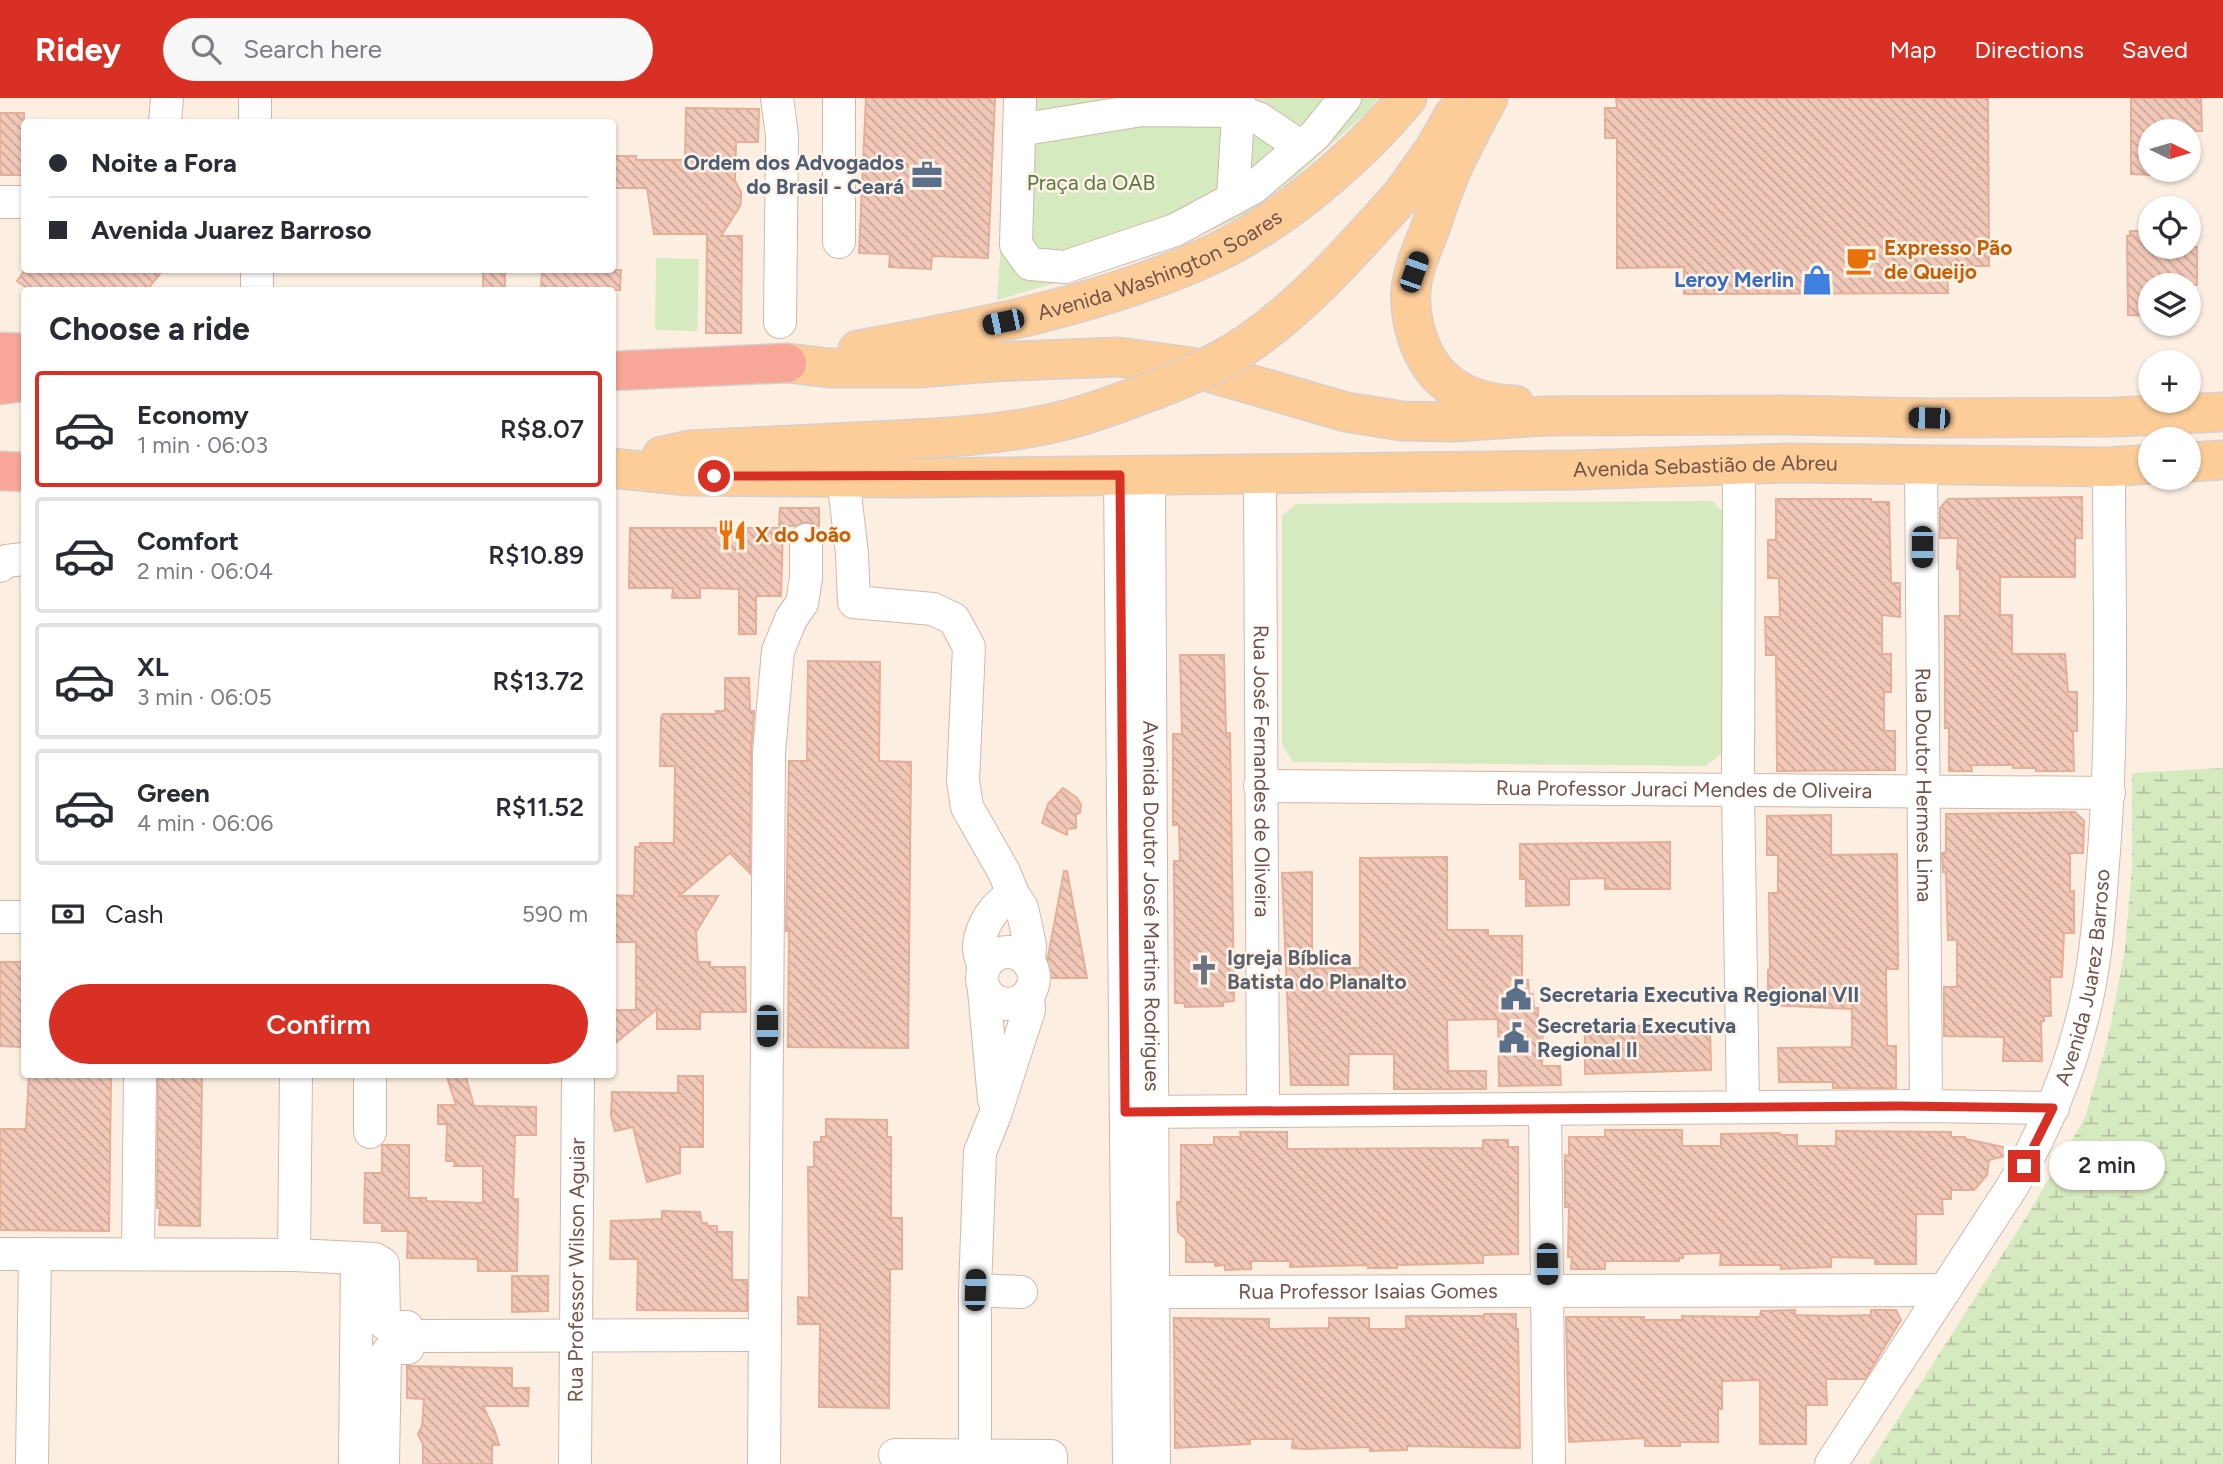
<!DOCTYPE html>
<html lang="en">
<head>
<meta charset="utf-8">
<style>
  body { margin:0; font-family:Figtree,sans-serif; background:#f7f7f7; color:#2b2b33; height:100vh; display:flex; flex-direction:column; font-size:26px; white-space:nowrap }
  * { box-sizing:border-box; margin:0 }
  p { font-size:23px; color:#7c7c81 }
  .icon { flex:none; width:38px; height:38px; fill:none; stroke:currentColor; stroke-width:2; stroke-linecap:round; stroke-linejoin:round }
  .map { position:relative; flex:1; overflow:hidden }
  .side { position:absolute; left:21px; top:189px; width:595px; height:791px; display:flex; flex-direction:column; background:#fff; border-radius:7px; box-shadow:0 2px 5px #0004 }
  .side>* { flex:none }
  .hud { position:absolute; left:21px; top:21px; width:595px; height:154px; border-radius:7px; box-shadow:0 2px 5px #0004; display:grid; align-content:center; height:154px; padding:0 28px; background:#fff }
  .needle { width:46px; rotate:95deg }
  .tools { position:absolute; left:2138px; top:21px; display:grid; gap:14px }
  .tools a { display:grid; place-items:center; width:63px; height:63px; border-radius:50%; background:#fff; box-shadow:0 2px 5px #0004; font-size:35px }
  .end { position:absolute; width:32px; height:32px; margin:-16px; border:9px solid #d93025; background:#fff; box-shadow:0 0 0 4px #fff }
  .from { border-radius:50% }
  .bubble { position:absolute; height:49px; border-radius:24px; background:#fff; box-shadow:0 2px 5px #0004; font-size:23px; font-weight:600; line-height:49px; text-align:center }
  .car { position:absolute; width:21px; height:42px; margin:-21px -10px; border-radius:9px; box-shadow:0 0 5px 2px #0007; background:linear-gradient(#222 24%,#8ab4d8 0 40%,#222 0 76%,#8ab4d8 0 86%,#222 0) }
  .hud b { display:flex; align-items:center; gap:24px; height:66px; font-size:26px }
  .hud b+b { border-top:2px solid #e1e1e2 }
  .hud i { width:18px; height:18px; background:#2b2b33 }
  ul { padding:0; list-style:none }
  li { display:flex; align-items:center; gap:21px; height:116px; margin:0 14px 10px; padding:0 14px; border:4px solid #e1e1e2; border-radius:7px }
  li div { flex:1 }
  li b { display:block; font-size:26px }
  li em { font-style:normal; font-weight:600 }
  li.active { border-color:#d93025 }
  li>.icon { width:63px; height:63px; stroke-width:1.5 }
  h2 { padding:0 28px; font-size:32px; line-height:84px }
  .pay { display:flex; align-items:center; gap:18px; height:77px; padding:0 28px; font-size:26px }
  .pay p { margin-inline-start:auto }
  .cta { display:flex; gap:14px; margin-top:auto; padding:14px 28px }
  .cta a { flex:1; height:80px; border-radius:42px; background:#d93025; color:#fff; font-size:28px; font-weight:600; line-height:80px; text-align:center }
  header { display:flex; align-items:center; gap:42px; box-sizing:border-box; height:98px; padding:0 35px; background:#d93025; color:#fff }
  header strong { font-size:33px }
  nav { display:flex; gap:38px; margin-inline-start:auto; font-size:24px }
  .search { width:490px; height:63px; background:#f7f7f7; display:flex; align-items:center; gap:18px; box-sizing:border-box; padding:0 24px; border-radius:38px; color:#7c7c81; font-size:26px }
  .map>svg:first-child { display:block }
</style>
</head>
<body>
<header>
<strong>Ridey</strong>
<div class="search"><svg class="icon" aria-label="search" viewBox="0 0 24 24"><circle cx="10" cy="10" r="6"/><path d="M15 15l6 6"/></svg>Search here</div>
<nav><a>Map</a><a>Directions</a><a>Saved</a></nav>
</header>
<div class="map">
<svg width="2223" height="1366" viewBox="0 0 2223 1366">
  <defs>
    <pattern id="wetland-marsh" width="20" height="14" patternUnits="userSpaceOnUse" patternTransform="scale(1.75)"><rect width="20" height="14" fill="#d6eac0"/><path d="M1 5h8M5 5V1M11 12h8M15 12V8" fill="none" stroke="#b2c09e"/></pattern>
    <pattern id="building-back-hatch" width="6" height="6" patternUnits="userSpaceOnUse" patternTransform="scale(1.75)"><rect width="6" height="6" fill="#f2c9b9"/><path d="M-1 5l2 2M0 0l6 6M5-1l2 2" fill="none" stroke="#c9a698"/></pattern>
  </defs>
  <rect width="100%" height="100%" fill="#fcefe2"/>
  <!-- green -->
  <g fill="#d6eac0">
    <path d="M1011,0H1378L1367,14L1293,81L1244,117L1169,152L997,202Z"/>
    <path d="M656,160L699,161L697,233L655,232Z"/>
    <path d="M1712,403L1723,414V654L1706,668L1293,664L1282,646V418L1296,406Z"/>
  </g>
  <!-- wetland -->
  <path fill="url(#wetland-marsh)" d="M2223,670V1366H1869L2020,1129L2085,1020L2108,940L2125,851L2132,768V675Z"/>
  <!-- building -->
  <g fill="url(#building-back-hatch)" stroke="#e5ae99" stroke-width="2">
    <path d="M866,0H995L988,160L932,158L931,171L889,169L890,156L859,155Z"/>
    <path d="M1616,0H1988L1989,168H1947L1948,195L1684,196V169L1617,170V40H1605V10H1617Z"/>
    <path d="M2131,0H2201L2202,33H2151V77L2131,76Z"/>
    <path d="M686,10L759,11L758,44H736L735,83L741,94V103L740,108L721,138H742L741,235H706L707,136H654L647,90H612V58H636V62H685Z"/>
    <rect x="0" y="15" width="24" height="62"/>
    <path d="M2130,133H2151V149H2197V187H2151V218L2128,217L2127,138H2130Z"/>
    <path d="M25,172H163L147,192H30L17,183Z"/>
    <rect x="483" y="172" width="22" height="20"/>
    <path d="M542,172H621L620,192H541Z"/>
    <path d="M2082,399V440H2075V479H2000V517H2012V556H2065L2068,594H2077V633H2073L2074,673H2036V670H2013V667H1971L1972,673H1949V630H1945V518H1960V471H1957L1958,440H1940V410L1948,401Z"/>
    <path d="M1776,401H1871V404H1889L1891,485H1900V519L1882,517V556H1891V594H1884V633H1895V672L1777,673L1776,557H1766L1765,519H1780L1779,480H1768V442H1776Z"/>
    <path d="M780,410H819V428L807,424L795,428L779,427Z"/>
    <path d="M630,430H783L781,498H756V536H739V491L700,490V500H672L673,490H629Z"/>
    <path d="M1180,557H1224L1226,635H1230L1234,903L1223,904V908L1185,909V905H1175L1174,763H1180L1179,727H1173V636H1182Z"/>
    <path d="M808,563L880,564L879,663L911,664L908,950L788,949L789,833H786L789,663H807Z"/>
    <path d="M725,580H749L750,613H754L751,654L750,775L730,755L679,798H718L696,834L698,864H710V869H745L746,914H700V931H657V911L612,948V912H636V844H612V797L634,798L635,749H640V745H674L675,668H660L661,620L663,616H717L716,613H725Z"/>
    <path d="M1063,690L1077,700L1081,707L1080,715L1076,716V730L1067,731V737L1042,725L1048,706Z"/>
    <path d="M2075,714L2084,723L2083,755H2070V794L2074,793V835H2064L2062,879H2050L2051,918H2044V923H2041L2042,963H2003L2004,939L1944,938V889H1957V842H1948L1946,774H1943L1942,755H1946V716Z"/>
    <path d="M1831,717V757L1897,756L1898,871H1886L1887,948H1896V990H1833V984H1779L1778,950L1852,949V911L1768,907V872L1770,871L1769,795H1778V757H1767V718Z"/>
    <path d="M1670,744V791H1605V780L1569,781V807L1526,808V781H1520V746Z"/>
    <path d="M1447,759V832H1488V838H1522V882H1528L1529,896H1533L1534,910H1538V922H1543L1542,968H1560L1561,987L1499,988L1498,921L1447,922L1448,973H1486V991H1394V956H1349L1348,987H1291L1282,775L1312,774V870H1360V760Z"/>
    <path d="M1064,773H1067L1087,880H1044Z"/>
    <path d="M0,864H23L21,949L0,948Z"/>
    <path d="M1710,927L1711,972L1585,976V936L1635,935L1634,928Z"/>
    <path d="M29,976H111L109,1133L0,1132V1031H26Z"/>
    <path d="M158,976H202L200,1128L159,1127L160,1110H157Z"/>
    <path d="M446,976H465L474,1008L536,1009V1037H515L513,1101H518L517,1173H478V1161L407,1160L408,1133H382V1125H364L365,1075H382V1047H409V1100H426V1103L483,1105V1068H454L455,1063H446L447,1026H438V1007H456Z"/>
    <path d="M678,978H703V1049H680V1075L647,1084L633,1029L615,1033L611,1018L612,994L678,995Z"/>
    <path d="M826,1021L887,1022V1039H891V1120H902V1171H890L889,1310L819,1309L820,1226H798V1199L809,1200L808,1069H814V1044H821V1039H826Z"/>
    <path d="M1605,1032H1682V1048H1721V1036L1780,1035V1037H1797V1048H1836V1033L1951,1034V1039H1965L1966,1041L2012,1051L2009,1057L1989,1062L1987,1077L1974,1092H1951V1101H1942L1943,1116H1916V1166H1875V1160L1831,1159V1169L1781,1171V1167H1720L1721,1155L1683,1156V1160H1679V1163H1605V1171H1571L1572,1159H1568L1569,1109H1565V1057L1569,1058V1039H1605Z"/>
    <path d="M1240,1034H1287V1051L1483,1050V1042H1508V1049H1518V1156L1483,1157V1165L1397,1167V1170H1368V1167L1290,1169V1163H1251V1171L1225,1172V1167L1215,1168V1164H1186V1141L1178,1134L1177,1104H1181V1047H1214V1039H1241Z"/>
    <path d="M662,1113L700,1114L702,1125H707V1128H717V1134H732V1182H747V1213L637,1212L638,1161H610L611,1123L662,1121Z"/>
    <path d="M512,1178H548V1213L512,1214Z"/>
    <path d="M1795,1212V1217L1836,1218L1871,1217V1212H1896L1901,1222L1865,1281H1826L1827,1307H1806V1346H1760V1282L1722,1283V1311H1718V1344H1680V1348H1645V1340L1569,1344L1566,1219H1644V1222H1682V1218L1760,1219L1761,1213Z"/>
    <path d="M1484,1216H1516V1231H1518L1520,1350L1407,1348V1352L1370,1353V1349L1304,1351L1292,1350L1293,1341H1250V1346L1175,1350L1174,1220L1269,1221V1231L1329,1230V1220H1369V1231H1406V1218H1484Z"/>
    <path d="M407,1268L512,1270V1290H529L528,1308H483L495,1333L499,1347H492V1366H423V1346L418,1336L422,1328L424,1301L407,1300Z"/>
  </g>
  <g fill="none" stroke-linecap="round" stroke-linejoin="round">
    <!-- minor casing -->
    <g stroke="#d0b7ac" stroke-width="34">
      <g id="minor">
        <path d="M255,0V24"/>
        <path d="M777,0L782,37L780,224"/>
        <path d="M839,0V144"/>
        <path d="M1020,0L1016,147L1030,166L1065,169L1175,132L1253,90L1315,37L1345,0"/>
        <path d="M165,24L167,0"/>
        <path d="M1019,32L1142,12L1238,13L1260,21L1301,49"/>
        <path d="M1233,101L1239,0"/>
        <path d="M0,104H24"/>
        <path d="M257,172V192"/>
        <path d="M1739,367L1738,693L1743,1009"/>
        <path id="s1" d="M1921,367L1926,1008"/>
        <path d="M1120,377L1129,1366"/>
        <path id="s2" d="M1260,377L1263,1012"/>
        <path id="s3" d="M1149,378L1154,1366"/>
        <path d="M843,379L852,456L854,504L933,511L954,521L969,549L963,683L967,709L1004,774L1013,796L1022,810L1030,847L1029,866"/>
        <path d="M0,468L6,463L24,461"/>
        <path id="s4" d="M1260,688L2109,695"/>
        <path d="M0,819H24"/>
        <circle cx="1008" cy="880" r="26"/>
        <path d="M984,870C982,863 978,854 979,848C981,826 995,807 1013,796"/>
        <path d="M984,892L994,1002"/>
        <path d="M370,976V1034"/>
        <path d="M1545,1011L1549,1366"/>
        <path d="M1130,1014L1926,1008L2053,1010"/>
        <path d="M0,1156L294,1157L357,1160L355,1366"/>
        <path d="M138,1156L140,976"/>
        <path d="M294,1157L296,976"/>
        <path d="M357,1160L375,1161L383,1166L384,1225L391,1229H407"/>
        <path d="M975,1192L1021,1194"/>
        <path id="s5" d="M1134,1194L1945,1192"/>
        <path d="M414,1238L745,1237"/>
        <path d="M895,1357L1051,1358V1366"/>
        <path d="M975,1358V1192L980,1054L995,1017L1029,912L1028,897"/>
        <path d="M32,1366L35,1156"/>
        <path d="M383,1366L385,1258L391,1250H408"/>
        <path id="s6" d="M575,1366L578,976"/>
        <path d="M764,1366L769,654L778,553L791,521L802,505L806,480V442"/>
        <path id="s7" d="M1831,1366L2012,1089C2041,1039 2065,986 2080,929C2095,876 2099,821 2103,766C2114,634 2109,501 2109,369"/>
      </g>
    </g>
    <!-- major casing -->
    <g stroke="#d8cfcc" stroke-width="41">
      <g id="major">
        <path d="M1488,0C1477,20 1466,41 1456,62C1445,84 1438,108 1430,131C1422,151 1413,171 1411,192C1409,216 1416,243 1428,263C1447,294 1480,306 1515,307"/>
        <path d="M1402,97L1434,52L1454,17"/>
        <path id="s8" d="M858,252C979,230 1101,208 1213,156C1283,123 1357,60 1407,0"/>
        <path d="M787,265L830,270H918L991,264L1118,259L1191,269L1346,314L1402,323L1454,324L1546,318L1787,317L1929,320L2115,319L2223,314"/>
        <path d="M662,358L690,352L915,341"/>
        <path d="M2189,364L2223,362"/>
        <path id="s9" d="M612,370L688,378L909,380L1576,372L1787,365L2109,369L2151,366"/>
      </g>
    </g>
    <!-- highway casing -->
    <g stroke="#d8cfcc" stroke-width="41">
      <g id="highway">
        <path d="M0,254L24,255"/>
        <path d="M612,273L787,265"/>
        <path d="M0,287L24,284"/>
        <path d="M0,373L24,374"/>
      </g>
    </g>
    <!-- minor -->
    <use href="#minor" stroke="#fff" stroke-width="32"/>
    <!-- major -->
    <use href="#major" stroke="#fccc99" stroke-width="38"/>
    <!-- highway -->
    <use href="#highway" stroke="#f7a698" stroke-width="38"/>
    <!-- major-bridge casing -->
    <g stroke="#d8cfcc" stroke-width="41" stroke-linecap="butt">
      <path id="major-bridge" d="M915,341C968,339 1022,334 1073,320C1102,312 1130,301 1159,290C1190,278 1221,264 1249,245C1308,204 1354,150 1402,97"/>
    </g>
    <!-- major-bridge -->
    <use href="#major-bridge" stroke="#fccc99" stroke-width="38"/>
  </g>
  <g fill="none" stroke-linecap="round" stroke-linejoin="round">
    <!-- route -->
    <path stroke="#d93025" stroke-width="9" d="M714,378L1120,377L1125,1014L1900,1008L2053,1010L2024,1068"/>
  </g>
  <!-- icons -->
  <defs>
    <g id="office-bare" transform="scale(2.415)"><path d="M-6-3h4V-5.5h4V-3h4V5H-6ZM-1-4.5V-3h2v-1.5ZM-6 0V1H6V0Z" fill="#5c6f8a" stroke="#fff3e8" stroke-width="2.5" paint-order="stroke"/></g>
    <g id="cafe-bare" transform="scale(2.415)"><path d="M-5.5-4.5H6V0H3Q3 3.5 0 3.5H-2.5Q-5.5 3.5-5.5 0ZM3-3.2v2h1.7v-2ZM-6 4.5H4V6H-6Z" fill="#e8710a" stroke="#fff3e8" stroke-width="2.5" paint-order="stroke"/></g>
    <g id="shop-bare" transform="scale(2.415)"><path d="M-5-2.5h2.3a2.7 3.5 0 0 1 5.4 0H5L5.5 6h-11ZM-1.5-2.5h3a1.5 2.3 0 0 0-3 0Z" fill="#3f7fe0" stroke="#fff3e8" stroke-width="2.5" paint-order="stroke"/></g>
    <g id="restaurant-bare" transform="scale(2.415)"><path d="M-5-6h1v4h1v-4h1v4h1v-4h1v5L-1.5 .5V6h-2V.5L-5-1ZM5-6V6H3V1.5H1.5Q1.5-4 5-6Z" fill="#e8710a" stroke="#fff3e8" stroke-width="2.5" paint-order="stroke"/></g>
    <g id="church-bare" transform="scale(2.415)"><path d="M-1.2-6h2.4v3.5h3.3v2.4h-3.3V6h-2.4V-.1h-3.3v-2.4h3.3Z" fill="#6b7280" stroke="#fff3e8" stroke-width="2.5" paint-order="stroke"/></g>
    <g id="civic-bare" transform="scale(2.415)"><path d="M-.6-6.5H3V-4.5H.6V-3L4-1V1h2V6H-6V1h2V-1L-.6-3ZM-1.2 2.5V6h2.4V2.5Z" fill="#5c6f8a" stroke="#fff3e8" stroke-width="2.5" paint-order="stroke"/></g>
  </defs>
  <g fill-rule="evenodd">
    <use href="#office-bare" x="927" y="77"/>
    <use href="#cafe-bare" x="1861" y="162"/>
    <use href="#shop-bare" x="1817" y="182"/>
    <use href="#restaurant-bare" x="732" y="437"/>
    <use href="#church-bare" x="1204" y="872"/>
    <use href="#civic-bare" x="1516" y="897"/>
    <use href="#civic-bare" x="1514" y="940"/>
  </g>
  <g text-anchor="middle" stroke-width="5" stroke-linejoin="round" paint-order="stroke">
    <!-- service labels -->
    <g font-size="21" font-weight="bold" fill="#4e5e75" stroke="#fff3e8" text-anchor="start">
      <text x="904" y="72" text-anchor="end">Ordem dos Advogados<tspan x="904" dy="24">do Brasil - Ceará</tspan></text>
      <text x="1539" y="904">Secretaria Executiva Regional VII</text>
      <text x="1537" y="935">Secretaria Executiva<tspan x="1537" dy="24">Regional II</tspan></text>
    </g>
    <!-- park labels -->
    <g font-size="21" fill="#587a40" stroke="#fff3e8">
      <text x="1091" y="92">Praça da OAB</text>
    </g>
    <!-- food labels -->
    <g font-size="21" font-weight="bold" fill="#c56008" stroke="#fff3e8" text-anchor="start">
      <text x="1884" y="157">Expresso Pão<tspan x="1884" dy="24">de Queijo</tspan></text>
      <text x="755" y="444">X do João</text>
    </g>
    <!-- street labels -->
    <g font-size="21" fill="#745348" stroke="#fff3e8">
      <text dy="7" stroke="none"><textPath href="#s8" startOffset="315">Avenida Washington Soares</textPath></text>
      <text dy="7" stroke="none"><textPath href="#s9" startOffset="1094">Avenida Sebastião de Abreu</textPath></text>
      <text dy="7" stroke="none"><textPath href="#s2" startOffset="296">Rua José Fernandes de Oliveira</textPath></text>
      <text dy="7" stroke="none"><textPath href="#s1" startOffset="320">Rua Doutor Hermes Lima</textPath></text>
      <text dy="7" stroke="none"><textPath href="#s4" startOffset="424">Rua Professor Juraci Mendes de Oliveira</textPath></text>
      <text dy="7" stroke="none"><textPath href="#s3" startOffset="430">Avenida Doutor José Martins Rodrigues</textPath></text>
      <text dy="7" stroke="none"><textPath href="#s7" startOffset="555">Avenida Juarez Barroso</textPath></text>
      <text dy="7" stroke="none"><textPath href="#s6" startOffset="194">Rua Professor Wilson Aguiar</textPath></text>
      <text dy="7" stroke="none"><textPath href="#s5" startOffset="234">Rua Professor Isaias Gomes</textPath></text>
    </g>
    <!-- shop labels -->
    <g font-size="21" font-weight="bold" fill="#366cbe" stroke="#fff3e8" text-anchor="end">
      <text x="1794" y="189">Leroy Merlin</text>
    </g>
    <!-- worship labels -->
    <g font-size="21" font-weight="bold" fill="#5b616d" stroke="#fff3e8" text-anchor="start">
      <text x="1227" y="867">Igreja Bíblica<tspan x="1227" dy="24">Batista do Planalto</tspan></text>
    </g>
  </g>
</svg>
<div class="tools">
<a><svg class="needle" viewBox="-14 -14 28 28"><path d="M0-13l5 13h-10z" fill="#e53935"/><path d="M0 13l5-13h-10z" fill="#7c7c81"/></svg></a>
<a><svg class="icon" aria-label="locate" viewBox="0 0 24 24"><circle cx="12" cy="12" r="6"/><path d="M12 2v4M12 18v4M2 12h4M18 12h4"/></svg></a>
<a><svg class="icon" aria-label="layers" viewBox="0 0 24 24"><path d="M12 4l9 5-9 5-9-5zM3 14l9 5 9-5"/></svg></a>
<a>+</a>
<a>−</a>
</div>
<i class="end from" style="left:714px;top:378px"></i>
<i class="end" style="left:2024px;top:1068px"></i>
<div class="bubble" style="left:2049px;top:1043px;width:116px">2 min</div>
<i class="car" style="left:1414px;top:174px;rotate:19deg"></i>
<i class="car" style="left:1003px;top:224px;rotate:258deg"></i>
<i class="car" style="left:1929px;top:320px;rotate:271deg"></i>
<i class="car" style="left:1922px;top:449px;rotate:180deg"></i>
<i class="car" style="left:767px;top:928px;rotate:180deg"></i>
<i class="car" style="left:1547px;top:1166px;rotate:179deg"></i>
<i class="car" style="left:975px;top:1192px;rotate:2deg"></i>
<div class="hud">
<b><i class="from"></i>Noite a Fora</b>
<b><i></i>Avenida Juarez Barroso</b>
</div>
<section class="side">
<h2>Choose a ride</h2>
<ul>
<li class="active"><svg class="icon" aria-label="car" viewBox="0 0 24 24"><path d="M5 17H2v-5l4-1 3-4h7l3 4 3 1v5h-3M9 17h6M6 11h13"/><circle cx="7" cy="17" r="2"/><circle cx="17" cy="17" r="2"/></svg><div><b>Economy</b><p>1 min · 06:03</p></div><em>R$8.07</em></li>
<li><svg class="icon" aria-label="car" viewBox="0 0 24 24"><path d="M5 17H2v-5l4-1 3-4h7l3 4 3 1v5h-3M9 17h6M6 11h13"/><circle cx="7" cy="17" r="2"/><circle cx="17" cy="17" r="2"/></svg><div><b>Comfort</b><p>2 min · 06:04</p></div><em>R$10.89</em></li>
<li><svg class="icon" aria-label="car" viewBox="0 0 24 24"><path d="M5 17H2v-5l4-1 3-4h7l3 4 3 1v5h-3M9 17h6M6 11h13"/><circle cx="7" cy="17" r="2"/><circle cx="17" cy="17" r="2"/></svg><div><b>XL</b><p>3 min · 06:05</p></div><em>R$13.72</em></li>
<li><svg class="icon" aria-label="car" viewBox="0 0 24 24"><path d="M5 17H2v-5l4-1 3-4h7l3 4 3 1v5h-3M9 17h6M6 11h13"/><circle cx="7" cy="17" r="2"/><circle cx="17" cy="17" r="2"/></svg><div><b>Green</b><p>4 min · 06:06</p></div><em>R$11.52</em></li>
</ul>
<div class="pay"><svg class="icon" aria-label="cash" viewBox="0 0 24 24"><path d="M3 7h18v10H3z"/><circle cx="12" cy="12" r="2"/></svg>Cash<p>590 m</p></div>
<div class="cta"><a>Confirm</a></div>
</section>
</div>
</body>
</html>
